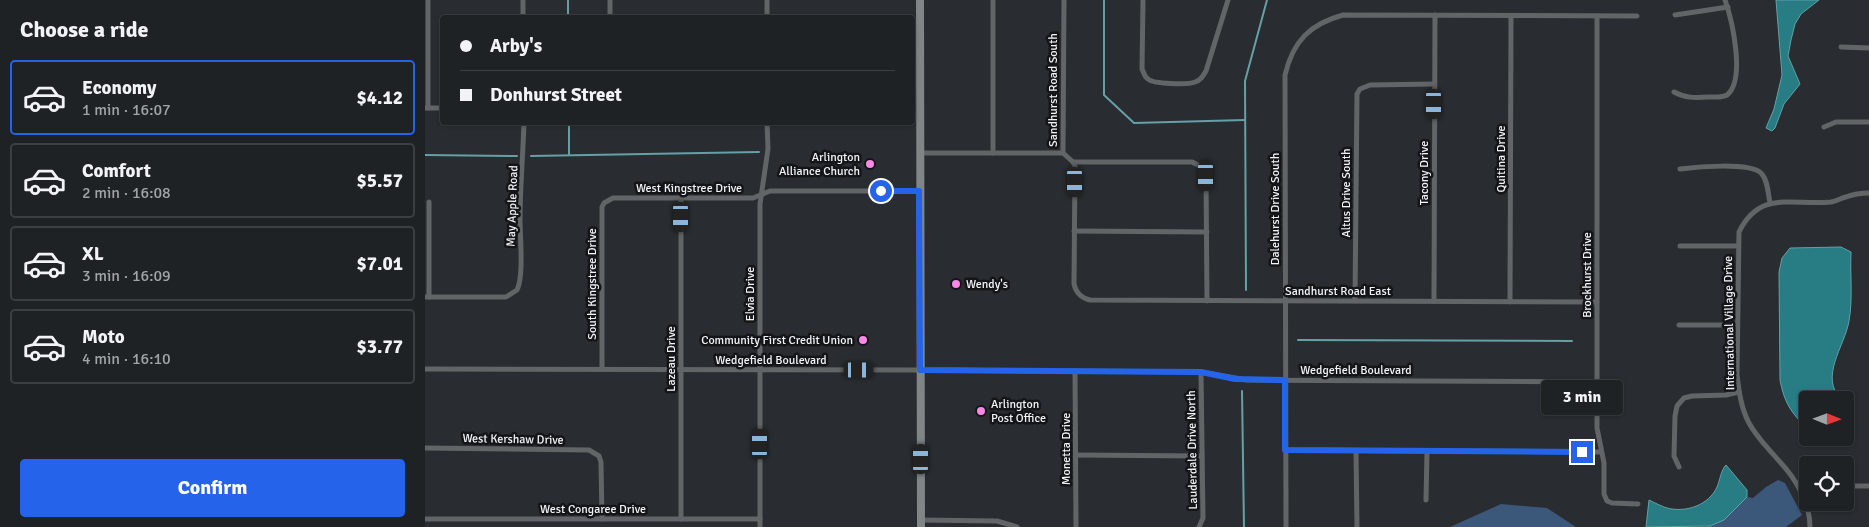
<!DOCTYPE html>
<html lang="en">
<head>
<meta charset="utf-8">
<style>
  body { margin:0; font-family:Signika,sans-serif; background:#2c2f32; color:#f1f3f6; height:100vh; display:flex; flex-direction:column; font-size:19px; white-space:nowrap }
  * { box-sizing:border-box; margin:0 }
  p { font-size:16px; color:#a1a4a7 }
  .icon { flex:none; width:28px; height:28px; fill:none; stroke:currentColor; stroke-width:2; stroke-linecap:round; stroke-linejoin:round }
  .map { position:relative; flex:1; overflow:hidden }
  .side { display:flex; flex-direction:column; background:#1f2225; width:425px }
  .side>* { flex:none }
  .guide { position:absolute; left:15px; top:15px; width:475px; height:110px; border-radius:5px; box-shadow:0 1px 4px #0004,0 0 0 1px #3c3f42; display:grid; align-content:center; height:110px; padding:0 20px; background:#1f2225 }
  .needle { width:32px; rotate:91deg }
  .controls { position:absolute; left:1374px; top:391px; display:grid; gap:10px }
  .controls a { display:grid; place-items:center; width:55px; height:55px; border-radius:5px; background:#1f2225; box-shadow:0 1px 4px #0004,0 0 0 1px #3c3f42; font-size:25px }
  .end { position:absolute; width:22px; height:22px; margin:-11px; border:6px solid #2563eb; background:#fff; box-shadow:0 0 0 2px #fff }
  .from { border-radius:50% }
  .bubble { position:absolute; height:35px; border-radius:5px; background:#1f2225; box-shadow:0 1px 4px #0004,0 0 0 1px #3c3f42; font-size:16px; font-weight:700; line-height:35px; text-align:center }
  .car { position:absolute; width:15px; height:30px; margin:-15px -8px; border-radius:6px; box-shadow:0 0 4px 1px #0007; background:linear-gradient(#222 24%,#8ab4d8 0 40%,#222 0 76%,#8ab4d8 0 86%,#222 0) }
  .guide b { display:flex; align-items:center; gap:18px; height:48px; font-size:19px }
  .guide b+b { border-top:1px solid #3c3f42 }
  .guide i { width:12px; height:12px; background:#f1f3f6 }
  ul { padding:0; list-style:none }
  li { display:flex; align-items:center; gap:15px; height:75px; margin:0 10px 8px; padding:0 10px; border:2px solid #3c3f42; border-radius:5px }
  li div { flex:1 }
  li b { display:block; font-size:19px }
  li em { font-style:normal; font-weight:700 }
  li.selected { border-color:#2563eb }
  li>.icon { width:45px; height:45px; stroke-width:1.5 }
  h2 { padding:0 20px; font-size:22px; line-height:60px }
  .button { display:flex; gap:10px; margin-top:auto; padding:10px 20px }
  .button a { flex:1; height:58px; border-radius:5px; background:#2563eb; color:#fff; font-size:20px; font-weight:700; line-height:58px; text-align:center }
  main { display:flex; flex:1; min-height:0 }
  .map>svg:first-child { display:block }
</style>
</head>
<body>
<main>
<section class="side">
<h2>Choose a ride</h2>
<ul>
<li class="selected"><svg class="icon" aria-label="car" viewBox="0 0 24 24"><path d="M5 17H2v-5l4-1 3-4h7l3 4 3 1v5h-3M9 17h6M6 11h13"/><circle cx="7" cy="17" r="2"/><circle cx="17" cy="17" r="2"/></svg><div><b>Economy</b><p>1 min · 16:07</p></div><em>$4.12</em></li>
<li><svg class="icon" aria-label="car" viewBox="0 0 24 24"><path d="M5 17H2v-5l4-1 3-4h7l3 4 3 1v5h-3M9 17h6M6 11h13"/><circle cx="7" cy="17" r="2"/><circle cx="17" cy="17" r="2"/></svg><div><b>Comfort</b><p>2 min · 16:08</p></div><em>$5.57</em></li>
<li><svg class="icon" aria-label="car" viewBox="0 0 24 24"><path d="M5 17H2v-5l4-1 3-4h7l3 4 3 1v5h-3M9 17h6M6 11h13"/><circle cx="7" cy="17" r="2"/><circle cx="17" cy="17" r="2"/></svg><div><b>XL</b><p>3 min · 16:09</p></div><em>$7.01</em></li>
<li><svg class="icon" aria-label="car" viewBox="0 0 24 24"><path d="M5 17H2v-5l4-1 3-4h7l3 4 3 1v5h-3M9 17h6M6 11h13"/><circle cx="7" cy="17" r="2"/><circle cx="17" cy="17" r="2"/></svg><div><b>Moto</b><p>4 min · 16:10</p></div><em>$3.77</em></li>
</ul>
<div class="button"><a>Confirm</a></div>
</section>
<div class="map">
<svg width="1444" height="527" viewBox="0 0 1444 527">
  <rect width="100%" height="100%" fill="#292d31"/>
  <!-- green -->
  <g fill="#3b5779">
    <path d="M1353,480L1360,483L1377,515L1361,527H1280L1299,520L1322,497L1328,498L1341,487Z"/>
    <path d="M1076,504L1122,508L1151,527H1025Z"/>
  </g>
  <!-- water -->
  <g fill="#287c84" stroke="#64a0a6">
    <path d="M1351,0H1394L1376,14L1370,24L1366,40L1363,56L1375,84L1359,104L1350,128L1347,131L1341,128L1349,109L1357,75Z"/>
    <path d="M1416,247L1426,252C1425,275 1428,299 1424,321C1420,346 1393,378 1417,400H1382V428C1366,413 1359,402 1355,380L1354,272L1357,258L1365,248Z"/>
    <path d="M1301,465L1322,490V497L1299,520L1285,526L1221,527L1224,500C1230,503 1236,506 1242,508C1261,513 1284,505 1292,487C1295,480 1296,470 1301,465Z"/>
  </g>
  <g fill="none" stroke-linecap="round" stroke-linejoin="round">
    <!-- stream -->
    <g stroke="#64a0a6" stroke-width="2">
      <path d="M143,0V18"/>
      <path d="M679,0V95L709,123L820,120"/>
      <path d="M144,122V155"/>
      <path d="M0,155L92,156"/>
      <path d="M106,156L334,152"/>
      <path d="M821,290L820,81L842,0"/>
      <path d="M873,340L1147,341"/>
      <path d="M817,391L819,527"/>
    </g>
    <!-- street -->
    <g stroke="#626567" stroke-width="5">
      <path d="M98,0V18"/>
      <path d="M718,0L717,69C719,72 719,77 723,79C728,84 763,85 770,82C776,80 778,76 781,71L803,0"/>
      <path d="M1250,15L1303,7"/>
      <path d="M1172,16V428L1179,463V494L1182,501L1187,503L1213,504"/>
      <path d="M185,18V0"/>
      <path d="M342,18V0"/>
      <path d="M1416,47L1444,48"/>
      <path d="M1249,92C1260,98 1270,98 1283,97C1289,97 1297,98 1302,95C1321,80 1307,20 1300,0"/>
      <path d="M0,108H18"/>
      <path d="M3,108V0"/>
      <path d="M1399,127L1411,122H1444"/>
      <path d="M495,153H638"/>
      <path d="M568,153V0"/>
      <path d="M638,153L648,162L650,166L649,284C651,293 656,298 665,300L1172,302"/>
      <path d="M638,153L639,0"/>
      <path d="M648,162H767L777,167L781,176L782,301"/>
      <path d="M1255,169C1271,167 1324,162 1336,173C1343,180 1343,193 1345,203"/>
      <path d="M4,202V297"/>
      <path d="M649,231L782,232"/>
      <path d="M1255,246H1313"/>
      <path d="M0,297H81L92,290C99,276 95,237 95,220C95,188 98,155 99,122"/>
      <path d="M930,301L932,94L935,89L945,85L1009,84"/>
      <path d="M1009,301L1010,15"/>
      <path d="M1085,302L1086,16"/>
      <path d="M1254,325H1312"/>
      <path d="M0,369L495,370L776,372L822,380L1172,382"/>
      <path d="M177,369V207L179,203L188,198H328L345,191H494"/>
      <path d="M650,371L651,527"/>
      <path d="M0,448L164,450L174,456L176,462L177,519"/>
      <path d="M860,450L1176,452"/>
      <path d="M931,451L932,527"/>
      <path d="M651,455L777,456"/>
      <path d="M1254,467L1249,456L1250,416L1252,406L1259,398L1267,396L1301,395L1314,392"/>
      <path d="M1420,486H1444"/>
      <path d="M1001,500L1002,452"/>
      <path d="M0,519H335"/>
      <path d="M256,519V198"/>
      <path d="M496,520L572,521L592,527"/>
      <path d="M335,527V204L343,149L342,122"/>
      <path d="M774,527L778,518L776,372"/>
      <path d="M861,527L860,75C868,41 885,24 918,15L1212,16"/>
      <path d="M1385,527C1385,503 1371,479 1355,462C1344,449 1332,438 1324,423C1316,408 1314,391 1312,375L1314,232C1335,189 1368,206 1406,202C1412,201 1416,198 1421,197C1429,194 1436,193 1444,193"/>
    </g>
    <!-- secondary -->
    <path stroke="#808588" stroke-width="8" d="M495,0L496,527"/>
  </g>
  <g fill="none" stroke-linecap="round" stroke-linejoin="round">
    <!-- route -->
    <path stroke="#2563eb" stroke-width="6" d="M456,191H494L495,370L776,372L810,379L860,380V450L1157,452"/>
  </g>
  <!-- markers -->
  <g fill="#fb87e6" stroke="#131517" stroke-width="2">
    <circle cx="445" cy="164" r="5"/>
    <circle cx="531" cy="284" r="5"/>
    <circle cx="438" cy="340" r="5"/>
    <circle cx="556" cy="411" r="5"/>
  </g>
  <g text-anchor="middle" stroke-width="5" stroke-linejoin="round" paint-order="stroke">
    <!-- street labels -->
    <g font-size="12" fill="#f1f4f7" stroke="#131517">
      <text transform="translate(628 90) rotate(-90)" y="4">Sandhurst Road South</text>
      <text transform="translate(1076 159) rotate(-90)" y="4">Quitina Drive</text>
      <text transform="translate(999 173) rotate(-90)" y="4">Tacony Drive</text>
      <text x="264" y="192">West Kingstree Drive</text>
      <text transform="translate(921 193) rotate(-90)" y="4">Altus Drive South</text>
      <text transform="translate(87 206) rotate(-88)" y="4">May Apple Road</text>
      <text transform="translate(850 209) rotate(-90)" y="4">Dalehurst Drive South</text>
      <text transform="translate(1162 275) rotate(-90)" y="4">Brockhurst Drive</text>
      <text transform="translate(167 284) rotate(-90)" y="4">South Kingstree Drive</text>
      <text x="913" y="295">Sandhurst Road East</text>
      <text transform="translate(325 294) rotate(-90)" y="4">Elvia Drive</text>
      <text transform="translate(1304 323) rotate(-91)" y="4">International Village Drive</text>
      <text transform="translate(246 359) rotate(-90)" y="4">Lazeau Drive</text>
      <text x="346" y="364">Wedgefield Boulevard</text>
      <text x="931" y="374">Wedgefield Boulevard</text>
      <text transform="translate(88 439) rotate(1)" y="4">West Kershaw Drive</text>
      <text transform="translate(641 449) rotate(-90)" y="4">Monetta Drive</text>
      <text transform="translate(767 450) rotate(-91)" y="4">Lauderdale Drive North</text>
      <text x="168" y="513">West Congaree Drive</text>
    </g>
    <!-- poi labels -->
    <g font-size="12" fill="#f1f4f7" stroke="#131517" text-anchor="end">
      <text x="435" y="161">Arlington<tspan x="435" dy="14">Alliance Church</tspan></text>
      <text x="541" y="288" text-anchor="start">Wendy's</text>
      <text x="428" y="344">Community First Credit Union</text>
      <text x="566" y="408" text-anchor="start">Arlington<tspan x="566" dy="14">Post Office</tspan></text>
    </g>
  </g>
</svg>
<div class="controls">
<a><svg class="needle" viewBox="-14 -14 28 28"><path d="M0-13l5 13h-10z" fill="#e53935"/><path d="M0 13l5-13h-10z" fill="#a1a4a7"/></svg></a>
<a><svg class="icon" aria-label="locate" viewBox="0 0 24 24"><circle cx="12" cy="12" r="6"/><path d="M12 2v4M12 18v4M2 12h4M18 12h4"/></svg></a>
</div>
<i class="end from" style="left:456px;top:191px"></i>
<i class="end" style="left:1157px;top:452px"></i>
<div class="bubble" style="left:1116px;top:380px;width:82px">3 min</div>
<i class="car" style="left:1009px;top:104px;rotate:180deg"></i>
<i class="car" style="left:781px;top:176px;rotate:180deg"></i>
<i class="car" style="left:650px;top:182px;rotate:180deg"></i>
<i class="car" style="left:256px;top:217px;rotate:180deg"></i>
<i class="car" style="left:434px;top:370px;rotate:90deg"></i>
<i class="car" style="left:335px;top:444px;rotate:0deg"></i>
<i class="car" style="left:496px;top:459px;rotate:0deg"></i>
<div class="guide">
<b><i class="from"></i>Arby's</b>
<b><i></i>Donhurst Street</b>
</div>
</div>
</main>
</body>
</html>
